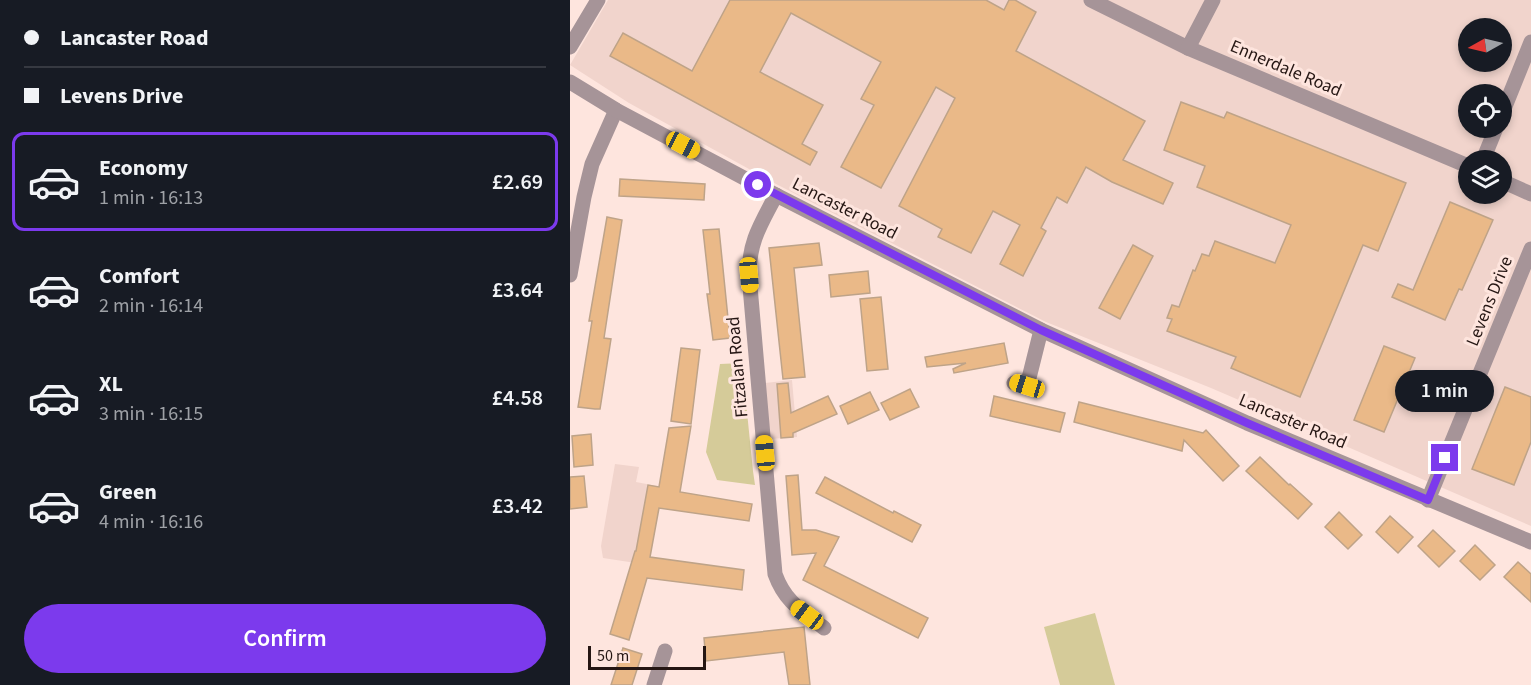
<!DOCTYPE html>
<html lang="en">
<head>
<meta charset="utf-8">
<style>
  body { margin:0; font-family:"Source Sans 3",sans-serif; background:#20242c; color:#f1f3f6; height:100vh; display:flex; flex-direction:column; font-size:22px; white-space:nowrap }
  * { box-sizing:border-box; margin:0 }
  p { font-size:20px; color:#9ea1a6 }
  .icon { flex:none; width:33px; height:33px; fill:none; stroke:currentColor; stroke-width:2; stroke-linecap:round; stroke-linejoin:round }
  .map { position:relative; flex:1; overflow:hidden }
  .details { display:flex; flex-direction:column; background:#171b24; width:570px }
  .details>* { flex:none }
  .hud { display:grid; align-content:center; height:132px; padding:0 24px; background:#171b24 }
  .needle { width:39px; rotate:262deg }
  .tools { position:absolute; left:888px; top:18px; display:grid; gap:12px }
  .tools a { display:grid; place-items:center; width:54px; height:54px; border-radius:50%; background:#171b24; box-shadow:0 3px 9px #0003; font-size:30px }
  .scale { position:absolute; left:18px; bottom:15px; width:118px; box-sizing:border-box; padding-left:6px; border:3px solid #251613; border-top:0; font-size:16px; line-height:21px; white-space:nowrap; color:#251613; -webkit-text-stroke:4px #fee5de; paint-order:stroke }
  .end { position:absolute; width:27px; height:27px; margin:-14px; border:8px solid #7c3aed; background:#fff; box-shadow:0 0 0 3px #fff }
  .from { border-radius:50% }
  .bubble { position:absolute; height:42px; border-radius:21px; background:#171b24; box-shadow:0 3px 9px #0003; font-size:20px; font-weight:600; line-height:42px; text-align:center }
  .car { position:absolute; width:18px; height:36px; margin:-18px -9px; border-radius:8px; box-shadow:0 0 4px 2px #0007; background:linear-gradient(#f5c518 24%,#345 0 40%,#f5c518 0 76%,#345 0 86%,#f5c518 0) }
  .hud b { display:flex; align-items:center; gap:21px; height:57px; font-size:22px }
  .hud b+b { border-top:2px solid #363941 }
  .hud i { width:15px; height:15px; background:#f1f3f6 }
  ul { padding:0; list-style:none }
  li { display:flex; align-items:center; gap:18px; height:99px; margin:0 12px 9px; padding:0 12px; border:3px solid transparent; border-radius:12px }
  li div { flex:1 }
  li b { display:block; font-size:22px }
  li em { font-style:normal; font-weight:600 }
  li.on { border-color:#7c3aed }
  li>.icon { width:54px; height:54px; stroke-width:1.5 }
  .button { display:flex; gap:12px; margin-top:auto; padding:12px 24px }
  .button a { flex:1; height:69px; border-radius:36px; background:#7c3aed; color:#fff; font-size:24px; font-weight:600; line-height:69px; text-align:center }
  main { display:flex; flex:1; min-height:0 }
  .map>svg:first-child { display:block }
</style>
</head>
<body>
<main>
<section class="details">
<div class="hud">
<b><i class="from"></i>Lancaster Road</b>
<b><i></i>Levens Drive</b>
</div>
<ul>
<li class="on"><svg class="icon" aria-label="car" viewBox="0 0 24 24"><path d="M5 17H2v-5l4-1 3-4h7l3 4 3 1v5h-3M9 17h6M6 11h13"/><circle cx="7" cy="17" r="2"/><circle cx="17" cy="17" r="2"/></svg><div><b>Economy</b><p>1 min · 16:13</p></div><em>£2.69</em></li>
<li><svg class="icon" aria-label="car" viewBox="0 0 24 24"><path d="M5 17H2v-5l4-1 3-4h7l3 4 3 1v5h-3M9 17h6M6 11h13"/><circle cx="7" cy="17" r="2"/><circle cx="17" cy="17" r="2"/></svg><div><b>Comfort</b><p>2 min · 16:14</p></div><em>£3.64</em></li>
<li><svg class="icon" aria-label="car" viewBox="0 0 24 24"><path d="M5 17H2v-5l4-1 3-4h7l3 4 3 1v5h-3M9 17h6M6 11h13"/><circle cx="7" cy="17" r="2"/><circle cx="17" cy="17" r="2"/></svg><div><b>XL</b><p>3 min · 16:15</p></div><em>£4.58</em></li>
<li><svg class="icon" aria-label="car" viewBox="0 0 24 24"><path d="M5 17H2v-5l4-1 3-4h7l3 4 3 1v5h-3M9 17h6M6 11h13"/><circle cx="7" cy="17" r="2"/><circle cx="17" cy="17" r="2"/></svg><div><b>Green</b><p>4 min · 16:16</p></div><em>£3.42</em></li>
</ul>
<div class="button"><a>Confirm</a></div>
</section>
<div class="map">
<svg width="961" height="685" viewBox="0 0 961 685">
  <rect width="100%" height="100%" fill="#fee5de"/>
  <!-- built -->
  <g fill="#f1d4cc" fill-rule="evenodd">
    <path d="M38,0H961V526L641,388L476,322L208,185L59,103L0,65ZM898,28H932V62H898ZM898,94H932V128H898ZM898,160H932V194H898Z"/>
    <path d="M222,380L227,437L200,439L195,383Z"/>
    <path d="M45,464L69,467L66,482L92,487L79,565L33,558L31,546Z"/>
  </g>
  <!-- green -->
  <g fill="#d5cb99">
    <path d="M172,363L183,471L185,485L147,480L136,452L150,364Z"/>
    <path d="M525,613L545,685H490L474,627Z"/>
  </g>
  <!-- building -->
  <g fill="#eab988" stroke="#bea388" stroke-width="1.5">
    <path d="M160,0H416L434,10L439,0H445L466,12L446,51L575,121L553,160L603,183L593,204L542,182L516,167L497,203L487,197L471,228L476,231L453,276L430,264L450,225L423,211L401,253L368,237L372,229L329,206L385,98L366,87L311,188L271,167L304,105L291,99L311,62L221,13L190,72L253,105L232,144L247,152L240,165L40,56L53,33L122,71Z"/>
    <path d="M611,102L654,118L657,112L836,183L808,251L793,245L730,397L661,368L666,357L597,331L602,319L597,318L602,305L609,307L623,270L625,271L632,254L639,256L645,241L705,263L721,225L627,187L635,166L594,150Z"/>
    <path d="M50,179L135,184L134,200L49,196Z"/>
    <path d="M880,202L923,220L892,290L889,289L875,320L822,297L828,284L843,290Z"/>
    <path d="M37,217L52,220L34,338L41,339L30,409H25L8,407L22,321H19Z"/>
    <path d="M149,229L160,338L143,340L137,294H140L133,230Z"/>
    <path d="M249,243L252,265L224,268L235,377L213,379L199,248Z"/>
    <path d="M563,245L583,256L550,319L529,308Z"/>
    <path d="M298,271L300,293L261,297L259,275Z"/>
    <path d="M311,297L318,369L297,371L290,299Z"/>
    <path d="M434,343L438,363L384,373L383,369L396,363L357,367L355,357Z"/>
    <path d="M814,346L845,358L814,432L784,420Z"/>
    <path d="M111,348L130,350L121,424L101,421Z"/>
    <path d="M218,383L221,413L258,396L267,414L223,433V437L211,438L207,384Z"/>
    <path d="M935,387L961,397V442L944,485L902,469Z"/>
    <path d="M340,389L349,407L320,420L311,403Z"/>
    <path d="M300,392L309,410L278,424L270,406Z"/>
    <path d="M424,396L495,413L490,432L420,416Z"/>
    <path d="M509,402L633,433L636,430L669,466L653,481L614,440L612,451L504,422Z"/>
    <path d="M121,426L110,492L182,504L179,521L89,508L80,557L174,570L172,590L77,578L59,640L40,634L65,551H66L78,485L89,487L99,428Z"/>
    <path d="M21,434L23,465L4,467L2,436Z"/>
    <path d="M690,457L719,485L720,484L742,504L728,519L676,471Z"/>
    <path d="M228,475L232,530H246L269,537L254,566L358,618L348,638L233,580L246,553L222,555L216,476Z"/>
    <path d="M14,476L17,507L0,509V477Z"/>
    <path d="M255,477L323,513L324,511L351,525L342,542L246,493Z"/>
    <path d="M769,512L792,535L778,549L755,527Z"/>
    <path d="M820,516L843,537L828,553L806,532Z"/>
    <path d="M863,530L885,551L869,567L848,546Z"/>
    <path d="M905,545L925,565L910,580L890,561Z"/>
    <path d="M948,562L961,574V602L934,577Z"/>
    <path d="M234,627L240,685H219L214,652L136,661L134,638Z"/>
    <path d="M53,648L72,654L62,685H41Z"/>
  </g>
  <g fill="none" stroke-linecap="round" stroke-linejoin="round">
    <!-- minor -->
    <g stroke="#a69498" stroke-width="15">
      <path d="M521,0L618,48L898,166"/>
      <path d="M0,47L28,0"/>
      <path d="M618,48L643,0"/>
      <path d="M932,114L961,42"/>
      <path d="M913,160L926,128"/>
      <path d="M932,181L961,194"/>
      <path d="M206,195C191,224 179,241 179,275L205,574C215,602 232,611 254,628"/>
      <path d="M0,275L14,197L22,164L46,110"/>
      <path d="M444,383L457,386L471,330"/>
      <path d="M858,500L961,249"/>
      <path d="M84,685L95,651"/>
    </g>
    <!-- tertiary -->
    <path stroke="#a69498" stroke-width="15" d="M0,82L46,110L206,195L471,330L677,423L961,542"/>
  </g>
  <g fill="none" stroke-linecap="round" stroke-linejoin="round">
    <!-- route -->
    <path stroke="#7c3aed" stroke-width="8" d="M188,185L471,330L677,423L858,500L875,458"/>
  </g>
  <g text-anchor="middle" stroke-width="6" stroke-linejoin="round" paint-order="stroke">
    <!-- street labels -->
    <g font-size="18" fill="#251613" stroke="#fee5de">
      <text transform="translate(716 68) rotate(23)" y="6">Ennerdale Road</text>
      <text transform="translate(275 208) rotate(27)" y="6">Lancaster Road</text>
      <text transform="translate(919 301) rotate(-68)" y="6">Levens Drive</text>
      <text transform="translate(167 367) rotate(-95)" y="6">Fitzalan Road</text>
      <text transform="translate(723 421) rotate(23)" y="6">Lancaster Road</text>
    </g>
  </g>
</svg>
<div class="tools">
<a><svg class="needle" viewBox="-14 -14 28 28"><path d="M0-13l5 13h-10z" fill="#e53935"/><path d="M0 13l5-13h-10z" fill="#9ea1a6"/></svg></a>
<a><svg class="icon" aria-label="locate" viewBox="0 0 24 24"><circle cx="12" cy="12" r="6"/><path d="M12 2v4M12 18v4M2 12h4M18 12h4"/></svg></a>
<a><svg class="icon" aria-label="layers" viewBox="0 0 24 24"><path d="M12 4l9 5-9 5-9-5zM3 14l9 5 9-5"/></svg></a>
</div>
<div class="scale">50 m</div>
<i class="end from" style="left:188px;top:185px"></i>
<i class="end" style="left:875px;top:458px"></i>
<div class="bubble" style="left:825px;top:370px;width:99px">1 min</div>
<i class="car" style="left:113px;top:145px;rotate:118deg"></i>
<i class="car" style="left:179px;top:275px;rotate:175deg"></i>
<i class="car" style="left:457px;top:386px;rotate:287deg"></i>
<i class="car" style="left:195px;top:453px;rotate:355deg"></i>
<i class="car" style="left:237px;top:615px;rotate:307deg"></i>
</div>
</main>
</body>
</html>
